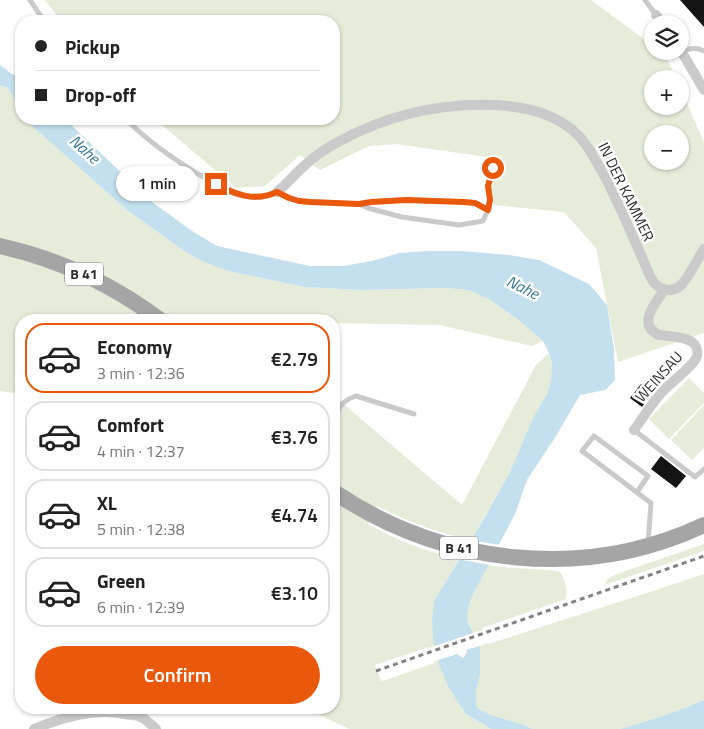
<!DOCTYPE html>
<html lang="en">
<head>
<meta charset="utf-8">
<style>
  body { margin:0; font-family:"Titillium Web",sans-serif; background:#f2f2f2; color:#222; height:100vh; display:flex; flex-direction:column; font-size:19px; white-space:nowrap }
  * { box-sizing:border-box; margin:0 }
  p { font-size:16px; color:#767676 }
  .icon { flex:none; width:28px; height:28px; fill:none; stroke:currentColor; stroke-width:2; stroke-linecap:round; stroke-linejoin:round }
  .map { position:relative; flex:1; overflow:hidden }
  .panel { position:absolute; left:15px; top:314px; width:325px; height:400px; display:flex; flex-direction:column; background:#fff; border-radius:20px; box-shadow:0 1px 4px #0004 }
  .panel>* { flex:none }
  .hud { position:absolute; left:15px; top:15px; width:325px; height:110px; border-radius:20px; box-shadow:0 1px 4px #0004; display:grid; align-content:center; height:110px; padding:0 20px; background:#fff }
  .controls { position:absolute; left:644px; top:15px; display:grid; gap:10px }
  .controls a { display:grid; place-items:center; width:45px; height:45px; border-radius:50%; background:#fff; box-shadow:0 1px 4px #0004; font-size:25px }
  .end { position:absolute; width:22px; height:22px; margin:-11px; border:6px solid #ea580c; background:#fff; box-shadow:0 0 0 2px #fff }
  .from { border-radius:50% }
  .bubble { position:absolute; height:35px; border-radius:18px; background:#fff; box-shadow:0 1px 4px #0004; font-size:16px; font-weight:600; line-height:35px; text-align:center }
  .hud b { display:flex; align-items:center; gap:18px; height:48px; font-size:19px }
  .hud b+b { border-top:1px solid #e0e0e0 }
  .hud i { width:12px; height:12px; background:#222 }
  ul { padding:9px 0 0; list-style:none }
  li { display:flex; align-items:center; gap:15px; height:70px; margin:0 10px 8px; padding:0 10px; border:2px solid #e0e0e0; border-radius:20px }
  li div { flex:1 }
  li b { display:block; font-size:19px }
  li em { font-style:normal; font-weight:600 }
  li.current { border-color:#ea580c }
  li>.icon { width:45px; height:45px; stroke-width:1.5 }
  .cta { display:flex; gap:10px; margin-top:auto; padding:10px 20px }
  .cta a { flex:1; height:58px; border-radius:30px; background:#ea580c; color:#fff; font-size:20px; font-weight:600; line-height:58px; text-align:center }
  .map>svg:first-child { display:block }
</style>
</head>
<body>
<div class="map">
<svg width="704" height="729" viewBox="0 0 704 729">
  <rect width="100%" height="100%" fill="#fff"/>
  <!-- green -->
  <g fill="#e5ecd9" fill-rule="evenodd">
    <path d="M45,0H591L652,45V51H661L665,54L676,79H652V106H680V88L704,142V333L618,362L596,248L564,212L494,205L490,191L487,157L396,144L369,146L320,170L300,155L265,186L236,188L155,119H334V21H61ZM652,134H680V161H652Z"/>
    <path d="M0,85L8,88L21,109V119H27L31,125L127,210L184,251L202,261L228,271L305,287L361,290L445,288L469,290L490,300L516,318L543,341L532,346L439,325L334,323V320H21V394L0,391Z"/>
    <path d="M549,353L552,362L551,379L548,392L533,418L510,472L471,540C438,533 407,521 377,506L368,524C396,541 428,551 459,559L434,601L432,619L435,646L430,648L429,647L375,665L381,680L383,681L434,663L433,662L438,660L439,665L466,714L491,729H349L305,708H334V396L462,505L536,365Z"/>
    <path d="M689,378L704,393V403L669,439L649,419Z"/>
    <path d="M704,405V448L692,460L671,440Z"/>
    <path d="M704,544V551L605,585L607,580L612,576L634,568Z"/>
    <path d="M487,565L513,568L550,570L560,572C566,581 567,587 566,599L482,628L483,630L473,633C471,627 467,620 467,614C466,599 481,578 487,565Z"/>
    <path d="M704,574V700L680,710L641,724L620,729H533L521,724L491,715L477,708L476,691L480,673V655L479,646L489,643V644C561,620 633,598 704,574Z"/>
  </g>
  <!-- water -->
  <g fill="#c4e0ee">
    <path d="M0,65L12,74L21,78V109L8,88L0,85Z"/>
    <path d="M27,119H65L152,202L192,231L217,246L310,266H344L376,260L399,253L427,251H462L509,255L539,260L589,284L607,305L614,349L615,380L605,390L580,395L556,436L527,480L515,514L470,600L467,613L468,622L480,648V674L476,691L477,708L491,715L521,724L533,729H491L466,714L449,688L439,665L433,640L432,619L434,601L483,520L510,472L533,418L548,392L551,379L552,362L549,353L543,341L516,318L490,300L469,290L445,288L361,290L305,287L228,271L202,261L184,251L127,210L31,125Z"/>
    <path d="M704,700V729H620C649,721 677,712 704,700Z"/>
  </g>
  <!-- pier -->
  <g fill="#fff">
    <path d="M468,540L501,545L490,565L457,559Z"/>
    <path d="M476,632L482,645L466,650L467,652L463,658L457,654L435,661L432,647Z"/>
  </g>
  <!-- building -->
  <g fill="#141414">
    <path d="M680,0H704V27Z"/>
    <path d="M641,384L653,392L642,407L630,398Z"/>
    <path d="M661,456L686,476L676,488L651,469Z"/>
  </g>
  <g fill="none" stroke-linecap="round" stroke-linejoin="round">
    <!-- lane -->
    <g stroke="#cacaca" stroke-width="5">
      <path d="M30,0L44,21"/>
      <path d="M645,0L656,15"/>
      <path d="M682,52C690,48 696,47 704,51"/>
      <path d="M126,119C149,143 176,161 205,178C216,185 227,192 240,195C252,199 265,198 277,192L289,198L299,201L359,204L368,208L402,217L459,225L483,221L488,210L490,200L488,185L493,168"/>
      <path d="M360,204L371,202L406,200L465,202L475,203L488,210"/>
      <path d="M334,422C338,408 341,401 356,396L414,414"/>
      <path d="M634,430L695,477L704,469"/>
      <path d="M637,492L648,476L594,436L582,451L651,503L648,543"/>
    </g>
    <!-- street -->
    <g stroke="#cacaca" stroke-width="10">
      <path d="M656,15L663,24"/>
      <path d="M680,49L704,90"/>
      <path d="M277,192C287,184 295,174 304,166C315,156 326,148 338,142C387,115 441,103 495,105C527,107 556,113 579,136C590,148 597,163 605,177C622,210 636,244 651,278C657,290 673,295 683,283C691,273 697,260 704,249"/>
      <path d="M634,430C644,417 652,402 664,390C673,381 689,369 695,360C698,356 698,350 695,345C690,337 668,336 659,335C636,324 656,303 664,290"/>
      <path d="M34,729C63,717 94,708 125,714C130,715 136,715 141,717C147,720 151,725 156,729"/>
    </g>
    <!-- primary -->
    <g stroke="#a5a5a5" stroke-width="16">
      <path d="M0,246C58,259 112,284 160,320"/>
      <path d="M334,492C443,565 583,582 704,525"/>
    </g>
    <!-- rail -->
    <path stroke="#828282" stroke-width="3" stroke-dasharray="5 4" stroke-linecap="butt" d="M376,671L704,556"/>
  </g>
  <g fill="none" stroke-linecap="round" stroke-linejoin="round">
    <!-- route -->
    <path stroke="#ea580c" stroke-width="6" d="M216,184C236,195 255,202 277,192L289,198L299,201L310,202L359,204L371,202L406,200L464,202L475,203L488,210L490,200L488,186L493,168"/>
  </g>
  <g text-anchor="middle" stroke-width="5" stroke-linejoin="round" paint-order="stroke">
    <!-- shield labels -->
    <g fill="#fff" stroke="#6c6c6c" stroke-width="1">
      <rect x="65" y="262.5" width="38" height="23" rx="4"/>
      <rect x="440" y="536.5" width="38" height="23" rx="4"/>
    </g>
    <g font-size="14" font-weight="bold" fill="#2d2d2d">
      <text x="84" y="279">B 41</text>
      <text x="459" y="553">B 41</text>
    </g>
    <!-- street labels -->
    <g font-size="15" fill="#2d2d2d" stroke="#fff">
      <text transform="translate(626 192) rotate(64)" y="5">IN DER KAMMER</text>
      <text transform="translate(659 377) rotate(-48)" y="5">WEINSAU</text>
    </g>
    <!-- water labels -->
    <g font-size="16" font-style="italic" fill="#367695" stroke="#fff">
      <text transform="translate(85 149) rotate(42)" y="6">Nahe</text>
      <text transform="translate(523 287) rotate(26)" y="6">Nahe</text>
    </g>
  </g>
</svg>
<div class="controls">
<a><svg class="icon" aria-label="layers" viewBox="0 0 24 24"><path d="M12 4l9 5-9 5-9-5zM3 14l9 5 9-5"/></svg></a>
<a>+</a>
<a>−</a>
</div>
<i class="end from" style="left:493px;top:168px"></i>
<i class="end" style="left:216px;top:184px"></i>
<div class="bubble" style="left:116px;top:166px;width:82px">1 min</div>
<div class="hud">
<b><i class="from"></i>Pickup</b>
<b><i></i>Drop-off</b>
</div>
<section class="panel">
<ul>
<li class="current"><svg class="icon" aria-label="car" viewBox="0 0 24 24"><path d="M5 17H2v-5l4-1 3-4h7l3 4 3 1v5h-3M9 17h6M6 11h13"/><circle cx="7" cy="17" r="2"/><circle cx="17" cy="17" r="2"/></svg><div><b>Economy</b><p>3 min · 12:36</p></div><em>€2.79</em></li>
<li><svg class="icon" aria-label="car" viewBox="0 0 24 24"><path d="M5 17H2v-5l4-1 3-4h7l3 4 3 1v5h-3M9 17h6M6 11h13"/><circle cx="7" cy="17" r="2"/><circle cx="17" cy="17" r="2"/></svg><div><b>Comfort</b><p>4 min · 12:37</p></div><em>€3.76</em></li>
<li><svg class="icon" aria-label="car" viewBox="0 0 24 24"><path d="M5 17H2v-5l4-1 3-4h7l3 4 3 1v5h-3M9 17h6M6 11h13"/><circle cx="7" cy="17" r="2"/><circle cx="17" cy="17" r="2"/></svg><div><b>XL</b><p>5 min · 12:38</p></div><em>€4.74</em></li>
<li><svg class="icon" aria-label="car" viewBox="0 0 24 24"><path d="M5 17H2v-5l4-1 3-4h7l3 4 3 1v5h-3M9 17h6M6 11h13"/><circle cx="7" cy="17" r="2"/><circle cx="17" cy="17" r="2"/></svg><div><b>Green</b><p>6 min · 12:39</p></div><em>€3.10</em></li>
</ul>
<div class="cta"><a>Confirm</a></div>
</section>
</div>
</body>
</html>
